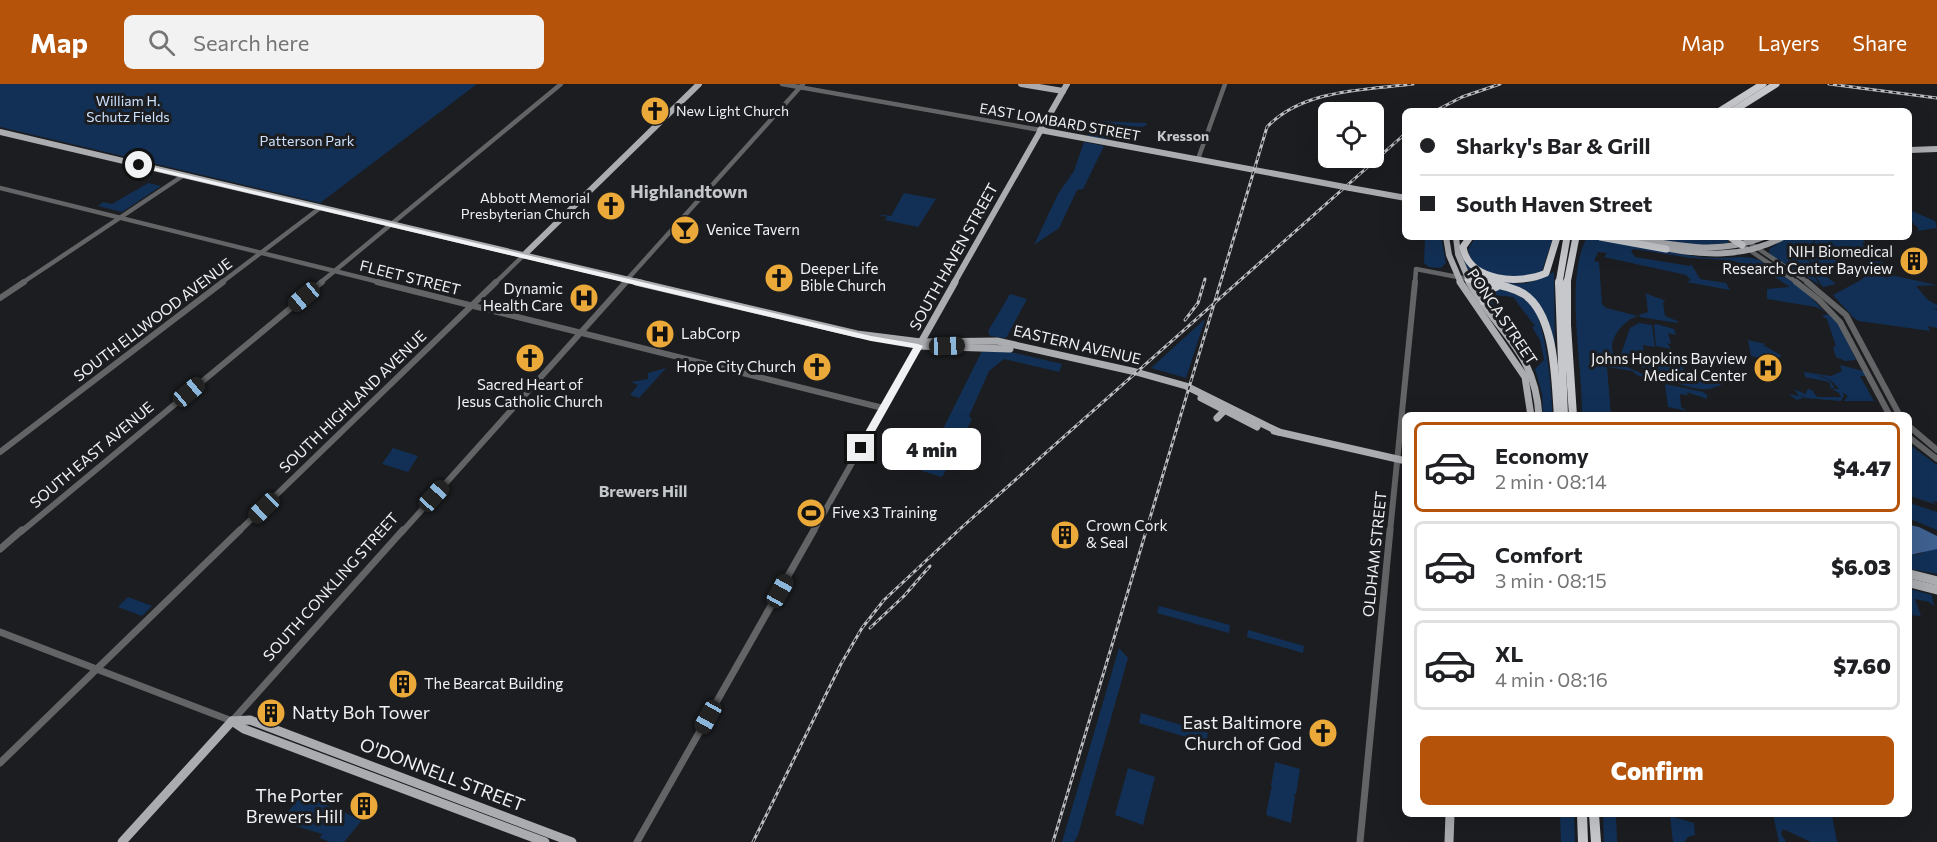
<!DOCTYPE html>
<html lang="en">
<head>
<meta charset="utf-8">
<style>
  body { margin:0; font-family:Commissioner,sans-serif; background:#f2f2f2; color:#202124; height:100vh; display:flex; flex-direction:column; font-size:22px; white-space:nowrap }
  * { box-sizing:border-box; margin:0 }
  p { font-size:20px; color:#757577 }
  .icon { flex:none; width:33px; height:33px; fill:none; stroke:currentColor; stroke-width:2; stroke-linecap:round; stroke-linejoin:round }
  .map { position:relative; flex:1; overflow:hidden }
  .sheet { position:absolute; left:1402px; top:328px; width:510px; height:405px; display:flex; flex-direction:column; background:#fff; border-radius:9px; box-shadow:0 6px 24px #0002 }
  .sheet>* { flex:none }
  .guide { position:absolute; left:1402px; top:24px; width:510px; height:132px; border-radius:9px; box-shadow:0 6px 24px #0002; display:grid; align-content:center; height:132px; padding:0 18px; background:#fff }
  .controls { position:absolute; left:1318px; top:18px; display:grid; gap:12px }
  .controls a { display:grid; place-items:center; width:66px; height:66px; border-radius:9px; background:#fff; box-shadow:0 6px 24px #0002; font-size:30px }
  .end { position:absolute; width:27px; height:27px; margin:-14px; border:8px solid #f0f1f3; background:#111; box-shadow:0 0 0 3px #111 }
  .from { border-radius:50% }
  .bubble { position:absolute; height:42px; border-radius:9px; background:#fff; box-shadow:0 6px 24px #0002; font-size:20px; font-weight:800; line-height:42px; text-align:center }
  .car { position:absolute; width:18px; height:36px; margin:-18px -9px; border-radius:8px; box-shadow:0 0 4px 2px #0007; background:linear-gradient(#222 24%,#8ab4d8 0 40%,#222 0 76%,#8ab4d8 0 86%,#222 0) }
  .guide b { display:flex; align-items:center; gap:21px; height:57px; font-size:22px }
  .guide b+b { border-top:2px solid #e0e0e0 }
  .guide i { width:15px; height:15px; background:#202124 }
  ul { padding:10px 0 0; list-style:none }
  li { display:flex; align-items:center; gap:18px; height:90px; margin:0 12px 9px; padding:0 6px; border:3px solid #e0e0e0; border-radius:9px }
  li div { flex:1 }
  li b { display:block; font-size:22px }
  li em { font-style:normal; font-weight:800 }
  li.active { border-color:#b45309 }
  li>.icon { width:54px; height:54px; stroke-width:1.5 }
  .cta { display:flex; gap:12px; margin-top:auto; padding:12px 18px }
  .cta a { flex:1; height:69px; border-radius:9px; background:#b45309; color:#fff; font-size:24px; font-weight:800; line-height:69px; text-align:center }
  header { display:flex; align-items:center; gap:36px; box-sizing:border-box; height:84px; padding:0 30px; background:#b45309; color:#fff }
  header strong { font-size:28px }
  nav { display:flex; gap:33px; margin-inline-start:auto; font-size:21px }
  .search { width:420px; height:54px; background:#f2f2f2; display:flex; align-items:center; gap:15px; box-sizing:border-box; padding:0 21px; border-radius:9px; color:#757577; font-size:22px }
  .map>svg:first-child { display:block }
</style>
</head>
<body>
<header>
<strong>Map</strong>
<div class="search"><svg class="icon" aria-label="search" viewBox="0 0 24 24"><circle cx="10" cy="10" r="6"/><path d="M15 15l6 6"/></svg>Search here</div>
<nav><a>Map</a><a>Layers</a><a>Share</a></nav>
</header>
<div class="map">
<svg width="1937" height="758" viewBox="0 0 1937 758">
  <rect width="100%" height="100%" fill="#1c1d20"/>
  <!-- green -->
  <g fill="#123056">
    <path d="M0,0H477L320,119L0,43Z"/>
    <path d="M1095,37L1146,39L1147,41L1142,43L1115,41L1107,56L1087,52Z"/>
    <path d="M1084,58L1104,62L1083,105L1077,106L1059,144L1034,161L1058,110L1074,87Z"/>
    <path d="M148,99L161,102L122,128L98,122L103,118L112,120Z"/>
    <path d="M904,109L936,115L918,143L885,136L887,133L877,130L891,132Z"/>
    <path d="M1910,126L1935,137L1937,144L1917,147L1919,145L1910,136Z"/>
    <path d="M1425,153H1441L1446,179L1441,184L1429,183L1424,179Z"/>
    <path d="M1476,153H1553L1542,187C1524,204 1471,192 1468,165Z"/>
    <path d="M1587,153C1630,153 1673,174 1718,174C1732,174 1746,171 1759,176C1780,184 1812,213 1826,229L1818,222L1821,226L1816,223L1767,215V205L1790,203L1764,186L1730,176L1691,174L1634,165L1631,167L1635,173L1690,182L1691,180L1700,195L1726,199L1730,206L1686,198L1691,196L1686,191L1604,173L1607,169L1598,168L1594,177L1599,178L1602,220L1606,224L1638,232C1625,235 1602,259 1617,275C1624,283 1635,286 1645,291L1647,295L1635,290L1633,287L1607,283L1611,331L1582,332C1583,282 1564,195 1587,153Z"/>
    <path d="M1641,153H1726L1729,159L1697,162Z"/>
    <path d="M1788,153H1814L1813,161L1805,171L1811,180L1810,187L1820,201L1778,175L1818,202L1812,199L1770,171L1769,165Z"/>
    <path d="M1815,153H1866L1863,154L1865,159H1862L1868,169L1834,163L1838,180L1823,190L1836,200L1823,203L1811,186L1812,179L1807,171L1814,163Z"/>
    <path d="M1463,174C1469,183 1477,186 1487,190C1515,204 1528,202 1554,188L1555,272L1546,234L1537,217L1470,192Z"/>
    <path d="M1869,177L1885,178L1872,180L1874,187L1884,189L1887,197L1886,190L1937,201L1916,202L1928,216L1937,221V225L1932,224L1937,226V244L1928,242L1930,247L1859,237L1849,231L1853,233L1833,211L1861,196L1869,189L1867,179Z"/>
    <path d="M1499,204C1510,208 1520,211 1529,218C1547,235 1551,307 1553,331H1543L1542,310L1535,285L1544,276L1540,256L1532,243L1535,242L1513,213L1493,211L1490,215L1532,270L1533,275L1487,215L1486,210Z"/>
    <path d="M1642,208L1666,217L1663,218L1665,232L1677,237V235L1678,239L1640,233L1639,231L1648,228L1646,210Z"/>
    <path d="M1010,210L1027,215L1006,254L990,252L988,247Z"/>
    <path d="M1828,230L1838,239L1856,276L1845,277L1836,273L1833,263L1836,262L1827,235L1822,232Z"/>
    <path d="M1205,235L1186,294L1151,284Z"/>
    <path d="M1639,239L1652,241L1655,263L1643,261L1644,272L1668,277L1672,283L1682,282L1685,289L1693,294L1689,295L1711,300L1727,298C1722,300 1715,304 1709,305C1685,307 1652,288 1631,278V276L1668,287L1621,270L1630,244Z"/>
    <path d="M1656,240L1674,245L1676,251L1668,249L1671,260L1667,259L1671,265L1656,262L1654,241Z"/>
    <path d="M1748,256L1766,260L1763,261L1782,272L1770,276L1751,272Z"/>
    <path d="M983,265L1006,267L1062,280L1059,288L1004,275L989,287L969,332L972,335L942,393L922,387Z"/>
    <path d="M1840,281L1863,287L1866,292H1860L1874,317H1844L1848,312L1842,308L1844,312L1841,317L1805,314L1800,311L1803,314L1797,316L1788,310L1799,312L1794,305L1805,310L1808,305L1812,306L1817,313H1841L1839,309L1832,305H1839C1833,297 1827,293 1817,291L1829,296L1835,304H1831L1829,298L1805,293L1804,288L1831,292L1842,287Z"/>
    <path d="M666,284L639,314L630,311L638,301L631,298L648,295V289Z"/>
    <path d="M1665,300L1703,308L1707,311V315L1687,308L1688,311L1680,310L1681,323L1687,327L1668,323Z"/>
    <path d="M1910,361L1937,381V418L1931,417L1937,421L1910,412L1913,411L1910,409Z"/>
    <path d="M393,364L418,372L408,388L382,380Z"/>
    <path d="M1910,419L1937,428V446L1910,435Z"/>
    <path d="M1931,465H1937V490L1910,485V471L1919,470Z"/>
    <path d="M1910,505L1932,511L1934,522L1929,518L1915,515L1921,532L1910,531Z"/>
    <path d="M128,513L152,522L142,532L118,523Z"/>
    <path d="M1159,522L1230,541L1229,549L1157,529Z"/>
    <path d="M1248,546L1304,562L1303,569L1247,553Z"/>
    <path d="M1119,564L1128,574L1078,751L1074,758H1062Z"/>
    <path d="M1141,629L1208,649L1206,659L1139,639Z"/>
    <path d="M1275,678L1300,685L1296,710L1293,711L1295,712L1291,739L1266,731L1271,705H1273L1271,702Z"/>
    <path d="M1128,684L1155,693L1143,741L1115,731Z"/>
    <path d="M302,711L362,736L344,758H330L320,754L322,750L280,737Z"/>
    <path d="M1560,731H1574L1575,758H1561Z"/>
    <path d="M1603,731H1616L1617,758H1604Z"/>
    <path d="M1773,731H1832L1837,758H1811L1783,745L1781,750L1786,758H1779Z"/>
    <path d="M1670,732L1694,739L1695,751L1688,753L1684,758H1673Z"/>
  </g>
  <!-- water -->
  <path fill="#3f6190" d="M1910,441L1919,443L1937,452V465L1910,471Z"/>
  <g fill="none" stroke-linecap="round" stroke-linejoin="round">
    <!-- minor-far2 -->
    <g stroke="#636465" stroke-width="4.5">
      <path d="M782,0L1040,46"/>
      <path d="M1198,75L1225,0"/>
      <path d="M0,104L383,199"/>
      <path d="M1750,159L1809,199"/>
      <path d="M1745,163L1798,199"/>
      <path d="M22,199L184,91"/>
      <path d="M221,199L320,124"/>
      <path d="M320,199L561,0"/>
      <path d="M495,199L524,171"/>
      <path d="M624,199L803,0"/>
      <path d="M1415,199L1416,185L1468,195"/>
    </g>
    <!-- minor-far1 -->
    <g stroke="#636465" stroke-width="6">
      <path d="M377,198L883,324"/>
      <path d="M1796,198L1819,216L1840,238L1890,332"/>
      <path d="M1807,198L1846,231L1900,332"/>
      <path d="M0,214L24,198"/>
      <path d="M1910,343L1937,366"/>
      <path d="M1910,354L1937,375"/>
      <path d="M0,368L223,198"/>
      <path d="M21,448L322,198"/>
      <path d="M238,448L496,198"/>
      <path d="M402,448L626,198"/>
      <path d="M813,448L918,262"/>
      <path d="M1390,448L1415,198"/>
    </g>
    <!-- minor -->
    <g stroke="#636465" stroke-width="7">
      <path d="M0,465L22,446"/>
      <path d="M0,548L232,637L403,446"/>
      <path d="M0,679L240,446"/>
      <path d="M637,758L814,446"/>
      <path d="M1360,758L1390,446"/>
    </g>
    <!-- major-far2 -->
    <g stroke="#aaacaf" stroke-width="6">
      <path d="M1021,0L1063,7"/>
      <path d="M1040,46L1292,93"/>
      <path d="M0,48L642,199"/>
      <path d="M1910,66L1937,65"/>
      <path d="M1350,104L1406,114"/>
      <path d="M1446,153L1449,171L1461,199"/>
      <path d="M1456,153L1458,170L1470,199"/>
      <path d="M1630,153C1676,162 1719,171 1764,153"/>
      <path d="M1660,163C1703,172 1744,174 1783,153"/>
      <path d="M524,171L699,0"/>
      <path d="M954,199L1067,0"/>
    </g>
    <!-- major-far1 -->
    <g stroke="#aaacaf" stroke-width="7">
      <path d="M636,198L857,250L921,258L997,257L1136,288L1186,302L1279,348"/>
      <path d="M1460,198L1525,293L1531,332"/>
      <path d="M1469,198C1498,250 1535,266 1539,332"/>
      <path d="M920,260L955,198"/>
      <path d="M917,262L1010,265"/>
      <path d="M1201,314L1257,343"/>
      <path d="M1469,332H1479"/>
      <path d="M1217,334L1224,327"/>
      <path d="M1274,347L1406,377"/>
    </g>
    <!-- major -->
    <g stroke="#aaacaf" stroke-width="9">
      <path d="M1910,490L1937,497"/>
      <path d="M1910,499L1937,506"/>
      <path d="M232,637L250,636L572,758"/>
      <path d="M232,637L244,645L545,758"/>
      <path d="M122,758L232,637"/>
      <path d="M1449,758L1450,730"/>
    </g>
    <!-- highway-far2 -->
    <g stroke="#c6c8cc" stroke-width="7">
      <path d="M1720,27L1763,0"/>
      <path d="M1733,27L1776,0"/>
      <path d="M1470,153L1463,163C1469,198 1520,201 1546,189L1557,153"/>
      <path d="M1600,153L1666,165"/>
      <path d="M1730,153L1742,161"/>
      <path d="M1468,195L1492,199"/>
      <path d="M1559,199L1567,153"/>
      <path d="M1567,199L1576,153"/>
    </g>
    <!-- highway-far1 -->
    <g stroke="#c6c8cc" stroke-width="8">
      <path d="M1484,198C1497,200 1512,203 1524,210C1556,231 1555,298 1558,332"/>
      <path d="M1559,198L1564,332"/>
      <path d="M1567,198V241L1573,332"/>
      <path d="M1484,217L1483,207L1496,203"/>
    </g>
    <!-- highway -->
    <g stroke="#c6c8cc" stroke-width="10">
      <path d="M1582,730L1583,758"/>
      <path d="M1594,730L1596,758"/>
    </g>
    <!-- rail casing -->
    <g stroke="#bdbec0" stroke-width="3">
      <g id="rail">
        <path d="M1829,0L1937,14"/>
        <path d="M1435,27L1462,13L1500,0"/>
        <path d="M1185,236L1198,219L1205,195"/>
        <path d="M870,544L904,512L930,482"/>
        <path d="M753,758L841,580L862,544L884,516L961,444L1406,49"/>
        <path d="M1053,758L1267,43C1303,5 1365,6 1413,0"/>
      </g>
    </g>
    <!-- rail -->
    <use href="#rail" stroke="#1c1d20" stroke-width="1.5" stroke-dasharray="4" stroke-linecap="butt"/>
    <!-- major-bridge -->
    <path stroke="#aaacaf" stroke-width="6" d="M1292,93L1350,104"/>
  </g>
  <!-- route -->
  <path fill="#f0f1f3" d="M136,79L871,252L918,260L923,262L864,367L861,368L856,364L913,264L871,257L139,83Z"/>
  <!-- icons -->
  <defs>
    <g id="church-disc" transform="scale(1.5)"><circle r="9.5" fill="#eba939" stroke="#1c1d20"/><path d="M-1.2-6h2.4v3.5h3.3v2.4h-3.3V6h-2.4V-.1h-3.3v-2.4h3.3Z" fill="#111"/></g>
    <g id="bar-disc" transform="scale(1.5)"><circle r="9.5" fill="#eba939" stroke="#1c1d20"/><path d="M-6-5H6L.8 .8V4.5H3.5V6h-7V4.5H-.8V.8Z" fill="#111"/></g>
    <g id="building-disc" transform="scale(1.5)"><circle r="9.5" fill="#eba939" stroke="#1c1d20"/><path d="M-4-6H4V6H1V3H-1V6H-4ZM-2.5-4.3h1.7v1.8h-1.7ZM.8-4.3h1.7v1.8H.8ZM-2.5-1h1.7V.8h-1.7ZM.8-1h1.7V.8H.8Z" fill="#111"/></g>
    <g id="hospital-disc" transform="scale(1.5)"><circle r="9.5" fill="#eba939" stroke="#1c1d20"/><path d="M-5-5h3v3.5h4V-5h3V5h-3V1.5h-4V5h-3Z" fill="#111"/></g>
    <g id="stadium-disc" transform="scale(1.5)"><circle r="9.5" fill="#eba939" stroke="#1c1d20"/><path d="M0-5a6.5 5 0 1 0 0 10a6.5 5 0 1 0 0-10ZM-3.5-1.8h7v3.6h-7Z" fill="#111"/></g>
  </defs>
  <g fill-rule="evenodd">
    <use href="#church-disc" x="655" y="27"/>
    <use href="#church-disc" x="611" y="122"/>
    <use href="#bar-disc" x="685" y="146"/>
    <use href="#building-disc" x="1914" y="177"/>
    <use href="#church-disc" x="779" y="194"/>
    <use href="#hospital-disc" x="584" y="214"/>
    <use href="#hospital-disc" x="660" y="250"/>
    <use href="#church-disc" x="530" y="274"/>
    <use href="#church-disc" x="817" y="283"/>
    <use href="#hospital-disc" x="1768" y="284"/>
    <use href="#stadium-disc" x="811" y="429"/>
    <use href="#building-disc" x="1065" y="451"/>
    <use href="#building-disc" x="403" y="600"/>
    <use href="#building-disc" x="271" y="629"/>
    <use href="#church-disc" x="1323" y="649"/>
    <use href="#building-disc" x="364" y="722"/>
  </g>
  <g text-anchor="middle" stroke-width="6" stroke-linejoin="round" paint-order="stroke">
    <!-- far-park labels -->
    <g font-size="14" fill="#cce1fe" stroke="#1c1d20">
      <text x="128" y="22">William H.<tspan x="128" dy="16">Schutz Fields</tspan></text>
      <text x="307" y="62">Patterson Park</text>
    </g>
    <!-- far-poi labels -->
    <g font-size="14" fill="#f0f1f3" stroke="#1c1d20" text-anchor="start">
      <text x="676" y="32">New Light Church</text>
      <text x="590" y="119" text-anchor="end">Abbott Memorial<tspan x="590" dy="16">Presbyterian Church</tspan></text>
    </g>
    <!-- far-street labels -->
    <g font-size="14" fill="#f0f1f3" stroke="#1c1d20">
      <text transform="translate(1060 38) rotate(10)" y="5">EAST LOMBARD STREET</text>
    </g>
    <!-- far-neighbourhood labels -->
    <g font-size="14" font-weight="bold" fill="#c4c7ca" stroke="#1c1d20">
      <text x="1183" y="57">Kresson</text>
    </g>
    <!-- poi labels -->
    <g font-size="15" fill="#f0f1f3" stroke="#1c1d20" text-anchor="start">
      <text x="706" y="151">Venice Tavern</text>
      <text x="1893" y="173" text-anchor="end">NIH Biomedical<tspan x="1893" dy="17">Research Center Bayview</tspan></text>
      <text x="800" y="190">Deeper Life<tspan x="800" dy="17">Bible Church</tspan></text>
      <text x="563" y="210" text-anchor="end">Dynamic<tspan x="563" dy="17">Health Care</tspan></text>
      <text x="681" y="255">LabCorp</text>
      <text x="1747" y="280" text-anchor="end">Johns Hopkins Bayview<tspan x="1747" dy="17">Medical Center</tspan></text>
      <text x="796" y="288" text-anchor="end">Hope City Church</text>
      <text x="530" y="306" text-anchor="middle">Sacred Heart of<tspan x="530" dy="17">Jesus Catholic Church</tspan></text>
      <text x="832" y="434">Five x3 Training</text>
      <text x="1086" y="447">Crown Cork<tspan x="1086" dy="17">&amp; Seal</tspan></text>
      <text x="424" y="605">The Bearcat Building</text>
    </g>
    <!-- street labels -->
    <g font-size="15" fill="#f0f1f3" stroke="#1c1d20">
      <text transform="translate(954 173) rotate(-61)" y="5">SOUTH HAVEN STREET</text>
      <text transform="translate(410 194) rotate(14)" y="5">FLEET STREET</text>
      <text transform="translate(1502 233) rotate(56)" y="5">PONCA STREET</text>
      <text transform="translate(153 236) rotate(-37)" y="5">SOUTH ELLWOOD AVENUE</text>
      <text transform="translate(1077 261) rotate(13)" y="5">EASTERN AVENUE</text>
      <text transform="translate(353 318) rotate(-44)" y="5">SOUTH HIGHLAND AVENUE</text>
      <text transform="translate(92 371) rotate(-40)" y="5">SOUTH EAST AVENUE</text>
      <text transform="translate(1375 470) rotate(-84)" y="5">OLDHAM STREET</text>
      <text transform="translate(331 503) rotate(-48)" y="5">SOUTH CONKLING STREET</text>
    </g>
    <!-- neighbourhood labels -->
    <g font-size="16" font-weight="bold" fill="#c4c7ca" stroke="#1c1d20">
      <text x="643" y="413">Brewers Hill</text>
    </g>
    <!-- far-district labels -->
    <g font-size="18" font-weight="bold" fill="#c4c7ca" stroke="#1c1d20">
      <text x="689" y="114">Highlandtown</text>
    </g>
    <!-- near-poi labels -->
    <g font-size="18" fill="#f0f1f3" stroke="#1c1d20" text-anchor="end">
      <text x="292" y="635" text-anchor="start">Natty Boh Tower</text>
      <text x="1302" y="645">East Baltimore<tspan x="1302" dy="21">Church of God</tspan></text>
      <text x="343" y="718">The Porter<tspan x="343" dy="21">Brewers Hill</tspan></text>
    </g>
    <!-- near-street labels -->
    <g font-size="18" fill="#f0f1f3" stroke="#1c1d20">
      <text transform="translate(442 691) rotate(21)" y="6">O'DONNELL STREET</text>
    </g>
  </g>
</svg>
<div class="controls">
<a><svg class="icon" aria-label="locate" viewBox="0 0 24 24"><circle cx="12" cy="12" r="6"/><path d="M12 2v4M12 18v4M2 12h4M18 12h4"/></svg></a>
</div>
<i class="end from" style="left:139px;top:81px"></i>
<i class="end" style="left:861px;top:364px"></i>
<div class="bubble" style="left:882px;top:344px;width:99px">4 min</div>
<i class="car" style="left:304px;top:213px;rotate:230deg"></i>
<i class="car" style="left:947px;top:262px;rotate:88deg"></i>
<i class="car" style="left:189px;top:308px;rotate:50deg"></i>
<i class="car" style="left:434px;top:412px;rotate:42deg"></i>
<i class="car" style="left:264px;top:424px;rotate:226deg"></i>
<i class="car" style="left:780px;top:507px;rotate:29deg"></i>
<i class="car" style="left:708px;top:633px;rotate:209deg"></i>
<div class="guide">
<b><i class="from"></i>Sharky's Bar &amp; Grill</b>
<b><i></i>South Haven Street</b>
</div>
<section class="sheet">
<ul>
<li class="active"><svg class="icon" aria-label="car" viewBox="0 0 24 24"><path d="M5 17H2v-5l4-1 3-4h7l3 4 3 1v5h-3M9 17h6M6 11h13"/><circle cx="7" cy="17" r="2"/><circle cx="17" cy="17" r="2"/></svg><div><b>Economy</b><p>2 min · 08:14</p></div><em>$4.47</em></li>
<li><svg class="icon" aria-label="car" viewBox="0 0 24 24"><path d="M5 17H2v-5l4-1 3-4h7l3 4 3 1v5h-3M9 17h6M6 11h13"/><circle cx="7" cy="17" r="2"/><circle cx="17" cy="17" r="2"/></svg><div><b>Comfort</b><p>3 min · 08:15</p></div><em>$6.03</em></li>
<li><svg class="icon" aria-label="car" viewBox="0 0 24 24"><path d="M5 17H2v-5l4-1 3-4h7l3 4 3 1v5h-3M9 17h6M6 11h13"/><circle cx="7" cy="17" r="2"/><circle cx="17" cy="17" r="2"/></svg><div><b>XL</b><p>4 min · 08:16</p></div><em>$7.60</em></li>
</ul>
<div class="cta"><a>Confirm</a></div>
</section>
</div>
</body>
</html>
